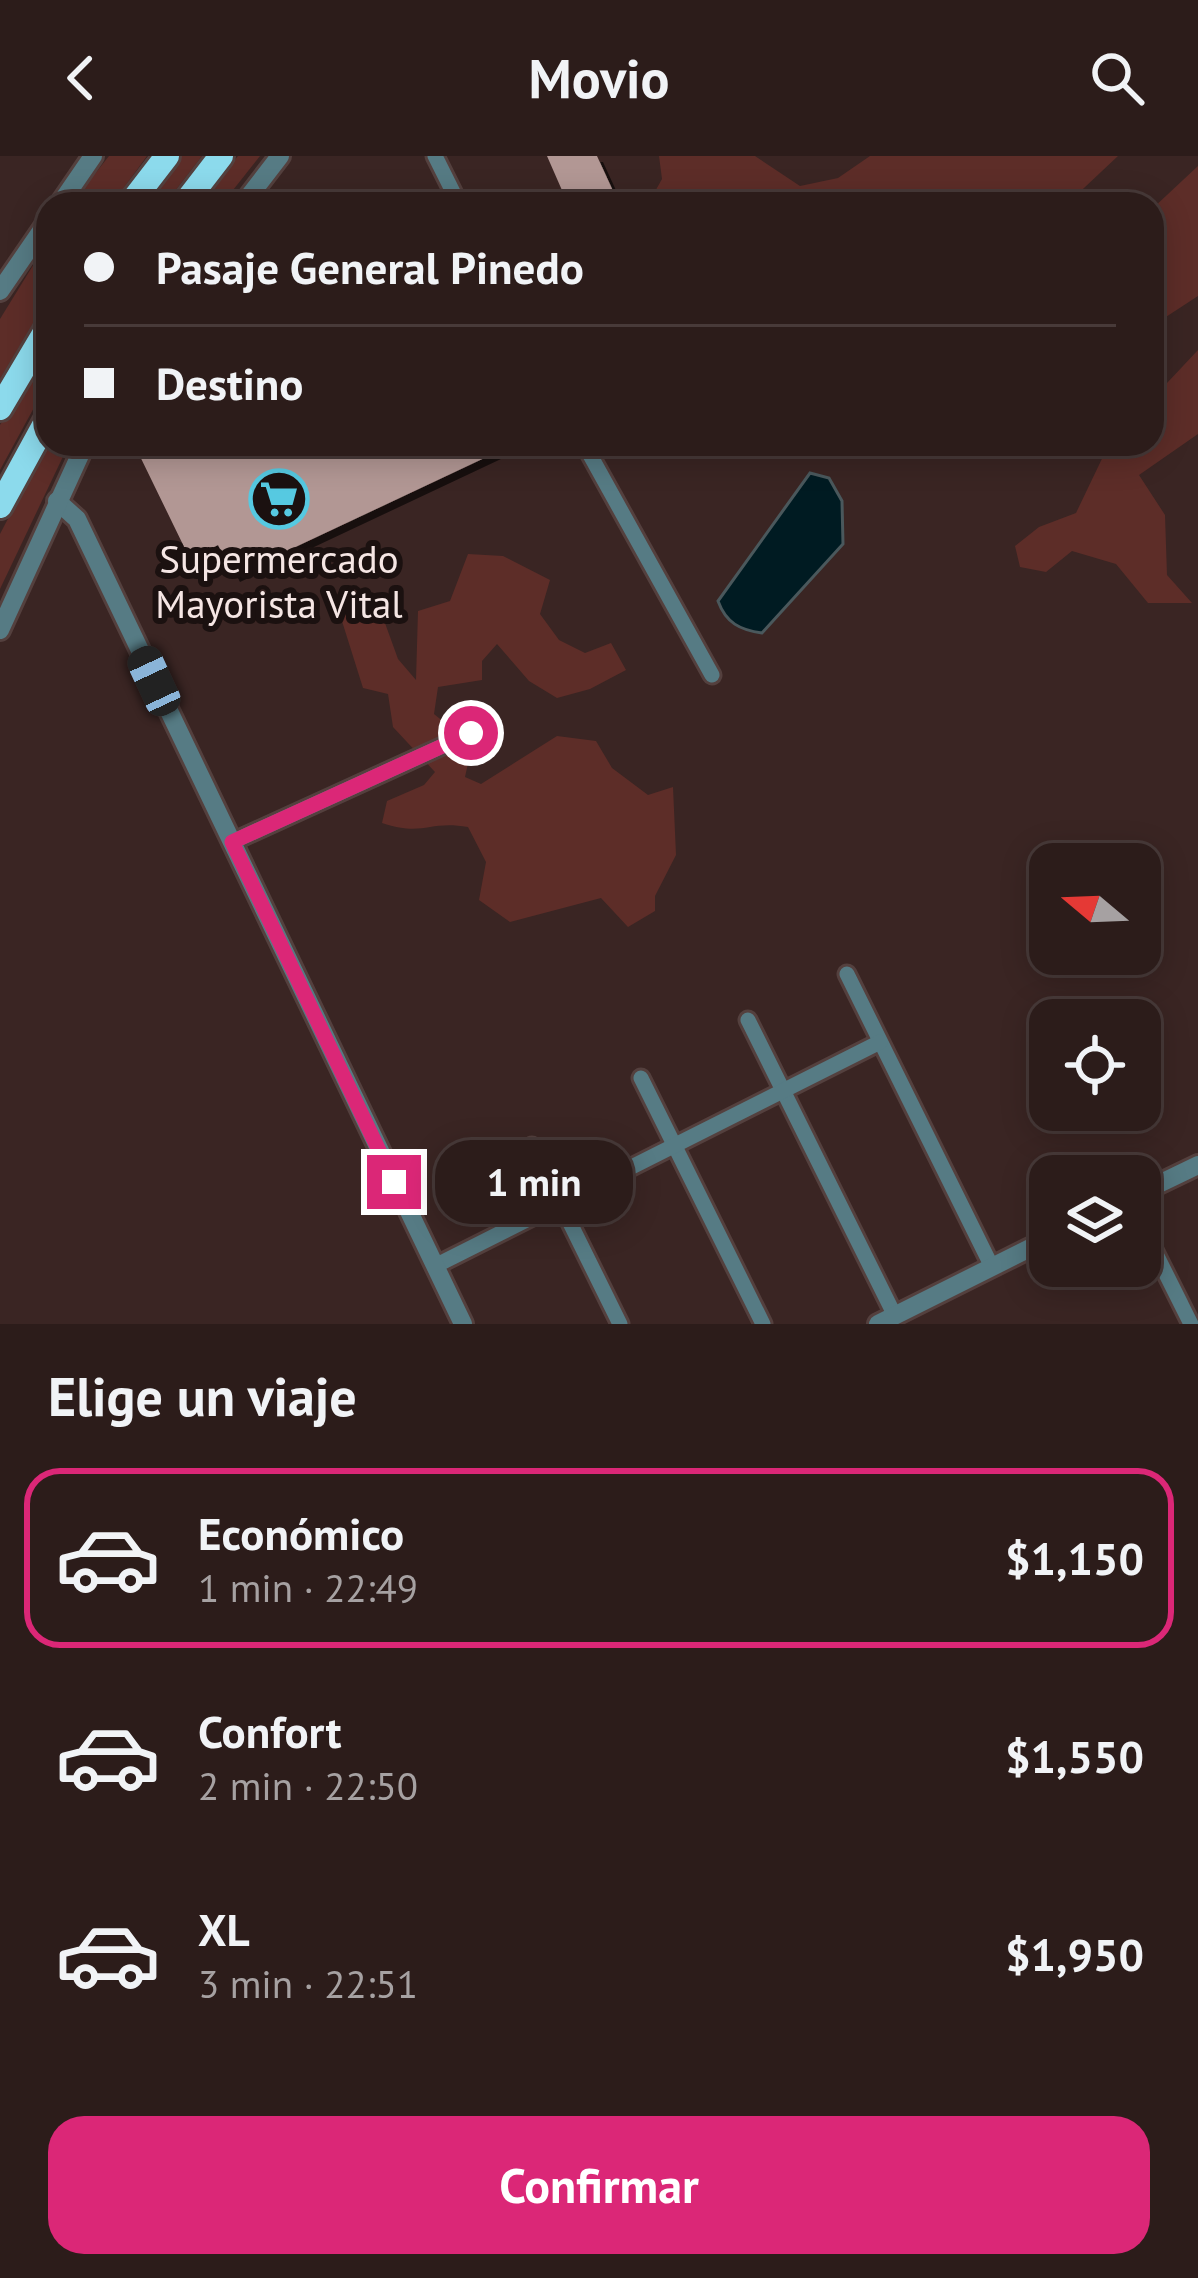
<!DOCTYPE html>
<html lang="es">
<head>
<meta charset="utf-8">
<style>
  body { margin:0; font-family:"PT Sans",sans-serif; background:#382927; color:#f1f3f6; height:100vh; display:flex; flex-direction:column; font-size:45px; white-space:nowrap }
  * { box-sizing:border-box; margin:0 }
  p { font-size:39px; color:#a6a1a2 }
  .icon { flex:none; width:66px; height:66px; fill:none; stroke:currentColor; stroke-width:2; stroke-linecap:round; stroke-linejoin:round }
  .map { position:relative; height:1168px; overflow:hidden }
  .drawer { display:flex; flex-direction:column; background:#2c1c1a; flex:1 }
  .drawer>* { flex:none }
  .hud { position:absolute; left:36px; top:36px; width:1128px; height:264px; border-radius:36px; box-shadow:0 6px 30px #0003,0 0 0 3px #483a39; display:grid; align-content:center; height:264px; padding:0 48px; background:#2c1c1a }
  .needle { width:78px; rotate:289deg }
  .controls { position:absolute; left:1029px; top:687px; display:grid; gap:24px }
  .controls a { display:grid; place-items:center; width:132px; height:132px; border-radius:24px; background:#2c1c1a; box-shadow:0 6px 30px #0003,0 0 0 3px #483a39; font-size:60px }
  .end { position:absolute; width:54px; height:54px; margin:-27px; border:15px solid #db2777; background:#fff; box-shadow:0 0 0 6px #fff }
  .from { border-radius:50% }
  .bubble { position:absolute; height:84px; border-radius:36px; background:#2c1c1a; box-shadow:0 6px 30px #0003,0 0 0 3px #483a39; font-size:39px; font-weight:800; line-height:84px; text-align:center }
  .car { position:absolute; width:36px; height:72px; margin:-36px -18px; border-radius:15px; box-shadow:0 0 9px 3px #0007; background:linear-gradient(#222 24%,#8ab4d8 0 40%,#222 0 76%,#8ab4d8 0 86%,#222 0) }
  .hud b { display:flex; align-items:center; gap:42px; height:114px; font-size:45px }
  .hud b+b { border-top:3px solid #483a39 }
  .hud i { width:30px; height:30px; background:#f1f3f6 }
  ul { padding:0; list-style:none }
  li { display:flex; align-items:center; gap:36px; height:180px; margin:0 24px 18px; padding:0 24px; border:6px solid transparent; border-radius:36px }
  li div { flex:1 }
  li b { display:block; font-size:45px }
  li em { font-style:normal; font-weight:800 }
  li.on { border-color:#db2777 }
  li>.icon { width:108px; height:108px; stroke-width:1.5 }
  h2 { padding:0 48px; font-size:54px; line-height:144px }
  .cta { display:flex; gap:24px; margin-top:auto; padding:24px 48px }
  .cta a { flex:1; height:138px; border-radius:36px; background:#db2777; color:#fff; font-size:48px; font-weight:800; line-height:138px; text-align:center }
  header { display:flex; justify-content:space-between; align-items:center; height:156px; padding:0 48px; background:#2c1c1a; font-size:54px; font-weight:800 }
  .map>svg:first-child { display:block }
</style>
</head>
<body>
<header><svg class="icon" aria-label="back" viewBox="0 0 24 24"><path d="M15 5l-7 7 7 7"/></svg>Movio<svg class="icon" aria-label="search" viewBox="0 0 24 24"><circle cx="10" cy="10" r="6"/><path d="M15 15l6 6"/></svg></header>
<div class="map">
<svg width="1198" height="1168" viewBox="0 0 1198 1168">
  <defs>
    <filter id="shadow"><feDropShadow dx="6" dy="6" stdDeviation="0" flood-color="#0009"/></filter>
  </defs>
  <rect width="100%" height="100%" fill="#3a2523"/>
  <!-- green -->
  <g fill="#5d2d28">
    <path d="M109,0H147L112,48H71Z"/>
    <path d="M175,0H202L165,48H138Z"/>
    <path d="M238,0H260L222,48H199Z"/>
    <path d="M659,0H755L800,30L838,22L870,0H1118L1067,48H685L680,33L662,41L669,48H648L662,23Z"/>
    <path d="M1198,10V140L1152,170V53Z"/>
    <path d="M48,85V142L0,223V163Z"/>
    <path d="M48,184V226L0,314V269Z"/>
    <path d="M1198,194V278L1139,319L1165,359L1167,419L1192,447H1148L1116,408L1072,395L1046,416L1020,411L1015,390L1039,371L1076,357L1109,288H1152V243Z"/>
    <path d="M48,286L69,288L0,433V378Z"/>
    <path d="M468,398L503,400L550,424L540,458L559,484L585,497L611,487L626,514L590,533L557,542L529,525L497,488L482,505V524L438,531L434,558L472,589L465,621L481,628L557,580L596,585L612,612L648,639L673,631L676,699L655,740V755L628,771L601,742L510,766L479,744L486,706L468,671C428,664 424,681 382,667L387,645L424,629L435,616L393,571L388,538L363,532L341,462L361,449L381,456L398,503L416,524L418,455L450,445Z"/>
  </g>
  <!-- water -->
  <path fill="#001b22" stroke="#4a585c" stroke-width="3" d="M810,317L829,322L842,345L843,388L762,477C740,474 726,467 718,445Z"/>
  <!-- building -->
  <g fill="#b29794" filter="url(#shadow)">
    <path d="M547,0H597L619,48H568Z"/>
    <path d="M134,288H490L495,297L234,420L218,389L190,403Z"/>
  </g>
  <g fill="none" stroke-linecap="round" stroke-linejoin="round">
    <!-- minor casing -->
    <g stroke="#54403e" stroke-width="21">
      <g id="minor">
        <path d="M435,0L459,48"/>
        <path d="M584,288L712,519"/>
        <path d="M232,686L471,577"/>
        <path d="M847,818L992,1111"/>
        <path d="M748,864L895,1160"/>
        <path d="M641,922L763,1168"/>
        <path d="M532,990L620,1168"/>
        <path d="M1140,1066L1191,1168"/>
        <path d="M435,1110L880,886"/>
      </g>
    </g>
    <!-- tertiary casing -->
    <g stroke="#54403e" stroke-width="24">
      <g id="tertiary">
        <path d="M60,48L93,0"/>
        <path d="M243,48L280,0"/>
        <path d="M0,135L48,65"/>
        <path d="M57,345L77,363L463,1168"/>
        <path d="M0,474L85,288"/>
        <path d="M1140,1037L1198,1009"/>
        <path d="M878,1168L1050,1082"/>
      </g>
    </g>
    <!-- trunk casing -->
    <g stroke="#54403e" stroke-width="30">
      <g id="trunk">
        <path d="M130,48L167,0"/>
        <path d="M184,48L221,0"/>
        <path d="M0,252L48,171"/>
        <path d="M0,350L48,262"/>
      </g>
    </g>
    <!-- minor -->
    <use href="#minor" stroke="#567b84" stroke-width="15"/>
    <!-- tertiary -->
    <use href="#tertiary" stroke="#567b84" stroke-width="18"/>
    <!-- trunk -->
    <use href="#trunk" stroke="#8cdaec" stroke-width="24"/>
  </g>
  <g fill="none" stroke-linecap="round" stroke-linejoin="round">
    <!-- route -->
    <path stroke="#db2777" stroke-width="15" d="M394,1026L232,686L471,577"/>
  </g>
  <!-- icons -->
  <defs>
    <g id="supermarket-ring" transform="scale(3)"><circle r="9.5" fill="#1b1110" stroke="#56c9e1" stroke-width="1.5"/><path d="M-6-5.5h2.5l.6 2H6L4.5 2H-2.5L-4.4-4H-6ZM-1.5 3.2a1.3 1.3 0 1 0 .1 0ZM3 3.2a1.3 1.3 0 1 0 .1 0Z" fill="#56c9e1"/></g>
  </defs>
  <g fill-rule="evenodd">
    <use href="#supermarket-ring" x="279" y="343"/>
  </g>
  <g text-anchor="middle" stroke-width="12" stroke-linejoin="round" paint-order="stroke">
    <!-- poi labels -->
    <g font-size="39" fill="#f5e6e4" stroke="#1b1110">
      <text x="279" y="417">Supermercado<tspan x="279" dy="45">Mayorista Vital</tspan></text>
    </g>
  </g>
</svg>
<div class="controls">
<a><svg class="needle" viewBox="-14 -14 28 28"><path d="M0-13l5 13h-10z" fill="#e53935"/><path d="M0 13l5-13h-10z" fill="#a6a1a2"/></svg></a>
<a><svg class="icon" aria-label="locate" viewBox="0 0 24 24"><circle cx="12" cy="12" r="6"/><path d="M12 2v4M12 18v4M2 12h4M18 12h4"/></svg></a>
<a><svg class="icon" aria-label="layers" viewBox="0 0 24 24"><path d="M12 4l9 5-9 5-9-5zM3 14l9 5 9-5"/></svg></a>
</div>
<i class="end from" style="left:471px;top:577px"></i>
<i class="end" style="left:394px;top:1026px"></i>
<div class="bubble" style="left:435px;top:984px;width:198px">1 min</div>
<i class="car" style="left:154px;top:525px;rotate:335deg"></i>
<div class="hud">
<b><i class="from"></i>Pasaje General Pinedo</b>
<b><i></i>Destino</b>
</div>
</div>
<section class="drawer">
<h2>Elige un viaje</h2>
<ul>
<li class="on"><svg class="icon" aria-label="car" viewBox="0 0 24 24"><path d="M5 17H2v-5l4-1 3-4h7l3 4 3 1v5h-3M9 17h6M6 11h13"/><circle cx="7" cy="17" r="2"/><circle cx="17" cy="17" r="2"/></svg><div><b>Económico</b><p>1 min · 22:49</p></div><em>$1,150</em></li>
<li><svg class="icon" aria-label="car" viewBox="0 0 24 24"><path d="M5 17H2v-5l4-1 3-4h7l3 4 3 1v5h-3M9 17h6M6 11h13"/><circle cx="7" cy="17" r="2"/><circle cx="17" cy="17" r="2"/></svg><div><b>Confort</b><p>2 min · 22:50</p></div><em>$1,550</em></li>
<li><svg class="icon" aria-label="car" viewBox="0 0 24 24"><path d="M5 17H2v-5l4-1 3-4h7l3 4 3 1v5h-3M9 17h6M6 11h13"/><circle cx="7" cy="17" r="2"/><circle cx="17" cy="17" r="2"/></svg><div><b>XL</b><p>3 min · 22:51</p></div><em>$1,950</em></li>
</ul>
<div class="cta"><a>Confirmar</a></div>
</section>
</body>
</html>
